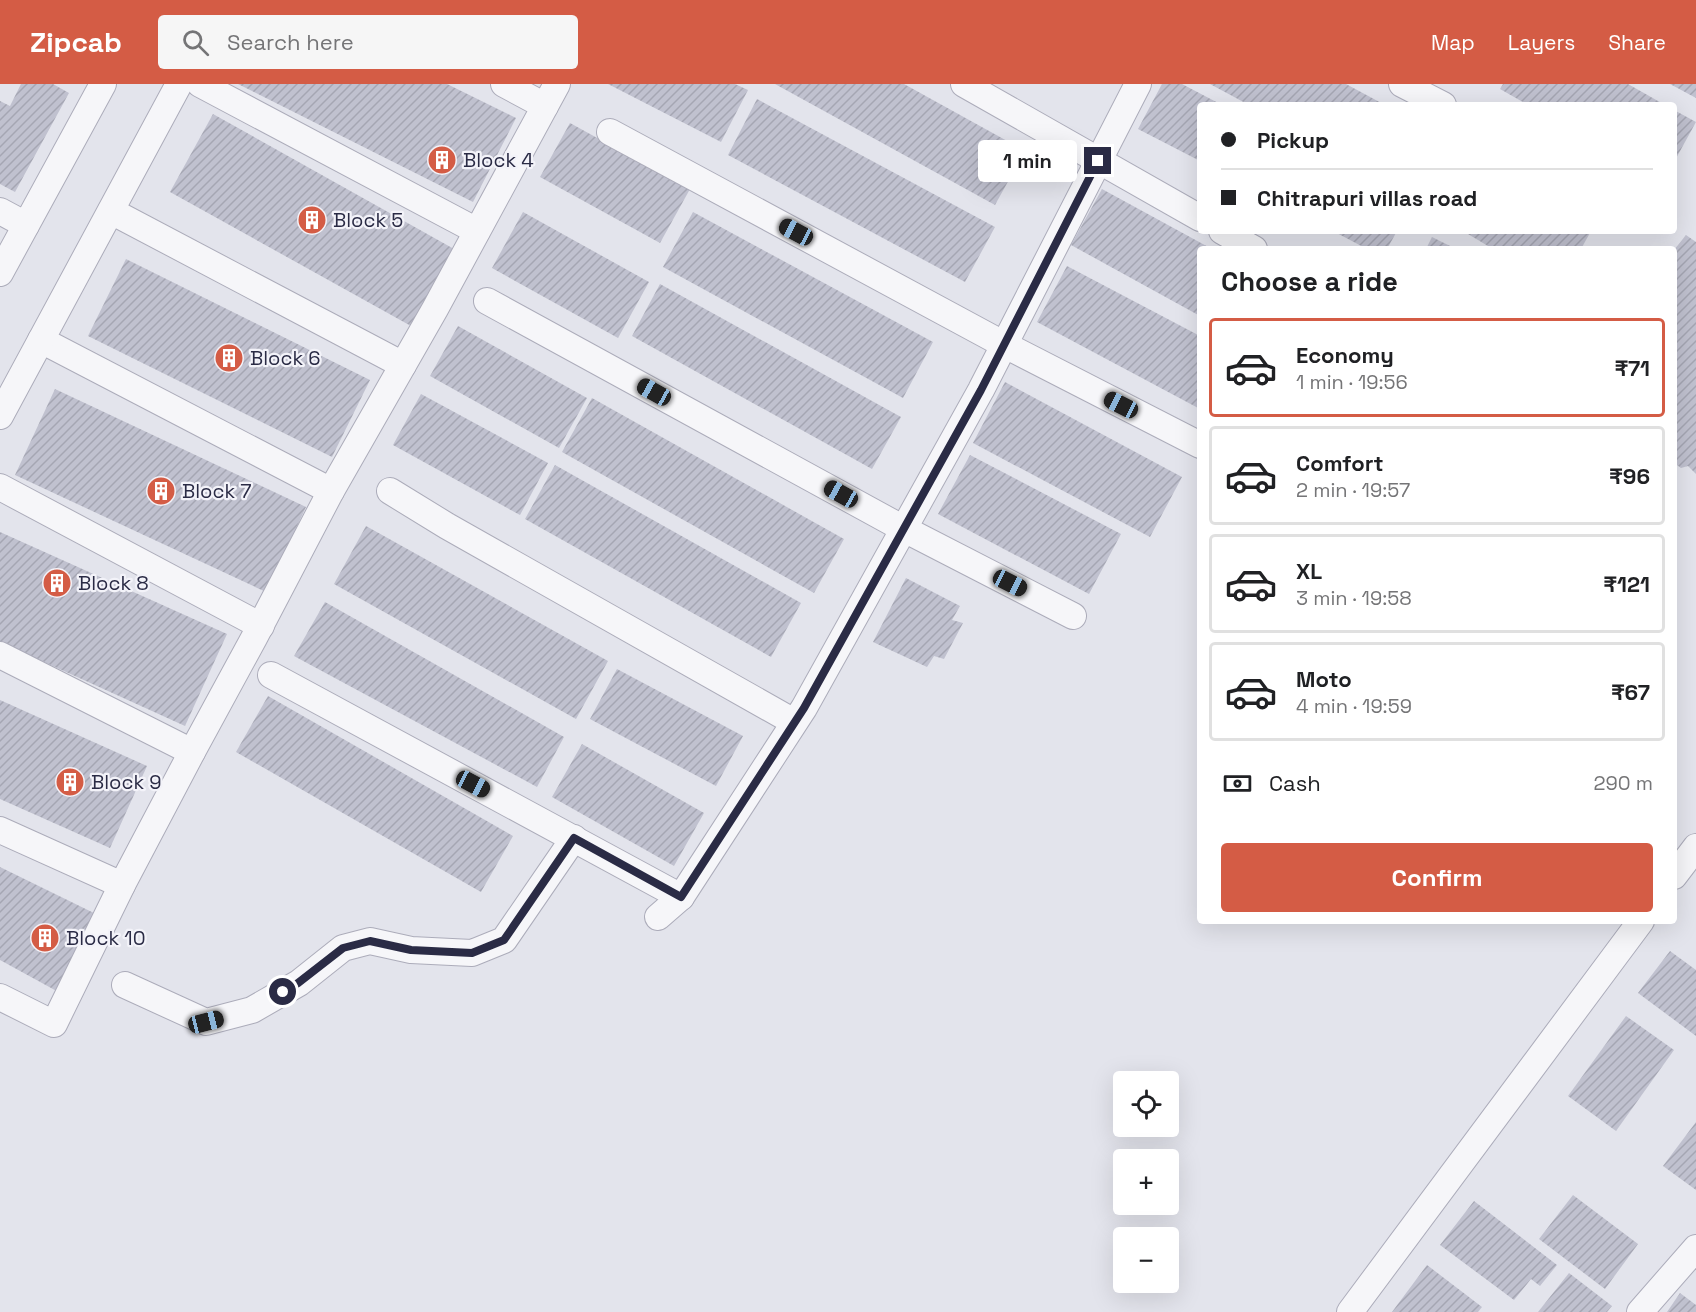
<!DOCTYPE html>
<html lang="en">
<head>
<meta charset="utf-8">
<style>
  body { margin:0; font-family:"Space Grotesk",sans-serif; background:#f6f6f6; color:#202124; height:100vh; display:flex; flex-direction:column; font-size:22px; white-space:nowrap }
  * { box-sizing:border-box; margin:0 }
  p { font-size:20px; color:#757577 }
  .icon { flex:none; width:33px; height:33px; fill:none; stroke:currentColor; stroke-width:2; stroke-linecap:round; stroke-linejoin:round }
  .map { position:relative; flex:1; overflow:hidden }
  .panel { position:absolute; left:1197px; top:162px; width:480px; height:678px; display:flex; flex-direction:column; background:#fff; border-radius:6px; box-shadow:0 6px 24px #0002 }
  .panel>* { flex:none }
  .top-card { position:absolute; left:1197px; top:18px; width:480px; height:132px; border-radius:6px; box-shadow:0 6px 24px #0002; display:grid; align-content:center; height:132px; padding:0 24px; background:#fff }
  .tools { position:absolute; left:1113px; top:987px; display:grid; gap:12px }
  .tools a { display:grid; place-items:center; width:66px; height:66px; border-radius:6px; background:#fff; box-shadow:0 6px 24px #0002; font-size:30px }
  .end { position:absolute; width:27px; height:27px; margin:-14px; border:8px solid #2a2b45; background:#fff; box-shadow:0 0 0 3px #fff }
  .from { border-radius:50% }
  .bubble { position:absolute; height:42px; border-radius:6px; background:#fff; box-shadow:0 6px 24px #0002; font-size:20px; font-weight:700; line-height:42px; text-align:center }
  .car { position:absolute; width:18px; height:36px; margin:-18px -9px; border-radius:8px; box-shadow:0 0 4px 2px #0007; background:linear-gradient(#222 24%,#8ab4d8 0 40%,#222 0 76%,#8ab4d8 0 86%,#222 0) }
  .top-card b { display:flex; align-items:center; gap:21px; height:57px; font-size:22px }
  .top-card b+b { border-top:2px solid #e0e0e0 }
  .top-card i { width:15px; height:15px; background:#202124 }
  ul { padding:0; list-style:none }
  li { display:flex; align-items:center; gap:18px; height:99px; margin:0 12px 9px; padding:0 12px; border:3px solid #e0e0e0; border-radius:6px }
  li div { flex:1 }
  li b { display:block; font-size:22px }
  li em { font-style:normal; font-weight:700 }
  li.selected { border-color:#d45c45 }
  li>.icon { width:54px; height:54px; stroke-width:1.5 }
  h2 { padding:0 24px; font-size:27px; line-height:72px }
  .pay { display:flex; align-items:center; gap:15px; height:66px; padding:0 24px; font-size:22px }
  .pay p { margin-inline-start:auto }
  .action { display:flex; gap:12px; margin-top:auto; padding:12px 24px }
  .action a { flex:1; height:69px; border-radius:6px; background:#d45c45; color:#fff; font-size:24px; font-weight:700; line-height:69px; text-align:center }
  header { display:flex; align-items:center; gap:36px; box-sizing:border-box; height:84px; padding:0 30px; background:#d45c45; color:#fff }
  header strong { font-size:28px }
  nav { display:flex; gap:33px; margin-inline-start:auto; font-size:21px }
  .search { width:420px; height:54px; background:#f6f6f6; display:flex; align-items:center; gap:15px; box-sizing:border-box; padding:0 21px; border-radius:6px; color:#757577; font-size:22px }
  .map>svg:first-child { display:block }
</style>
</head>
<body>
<header>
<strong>Zipcab</strong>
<div class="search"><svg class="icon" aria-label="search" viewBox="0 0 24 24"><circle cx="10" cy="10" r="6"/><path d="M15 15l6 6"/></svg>Search here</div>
<nav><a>Map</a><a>Layers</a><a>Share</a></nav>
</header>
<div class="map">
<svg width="1696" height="1228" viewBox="0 0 1696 1228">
  <defs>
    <pattern id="building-hatch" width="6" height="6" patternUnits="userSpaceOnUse" patternTransform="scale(1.5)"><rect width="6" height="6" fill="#c0c1cf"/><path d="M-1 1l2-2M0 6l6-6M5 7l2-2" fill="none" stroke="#a5a6b3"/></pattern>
  </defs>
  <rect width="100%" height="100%" fill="#e3e4ec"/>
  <!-- building -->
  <g fill="url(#building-hatch)">
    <path d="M21,0H53L69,9L15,108L0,100V17L10,22Z"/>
    <path d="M238,0H447L516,34L473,118Z"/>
    <path d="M608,0H735L748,6L721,58Z"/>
    <path d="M775,0H904L1025,67L995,121Z"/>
    <path d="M1162,0H1182L1222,21H1200V77L1138,45Z"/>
    <path d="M1210,0H1346L1385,21H1249Z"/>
    <path d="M1503,0H1628L1665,21H1528L1500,5Z"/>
    <path d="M1670,0H1696V14Z"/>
    <path d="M757,15L995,143L965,198L728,71Z"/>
    <path d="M1674,26L1696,38L1674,78Z"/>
    <path d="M213,30L454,165L411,242L170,108Z"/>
    <path d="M570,39L690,105L660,159L540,93Z"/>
    <path d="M1102,105L1212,165H1200V232L1071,161Z"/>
    <path d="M523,128L649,198L618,254L492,184Z"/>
    <path d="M693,128L933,258L903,314L663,183Z"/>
    <path d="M1333,147H1397L1387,165H1367Z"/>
    <path d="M1463,147H1591L1581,165H1493Z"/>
    <path d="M1686,151L1696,158V390L1688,382L1681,384L1674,379V166Z"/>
    <path d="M1432,153L1456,165H1426Z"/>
    <path d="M126,175L370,296L332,373L88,252Z"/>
    <path d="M1067,182L1200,252V325L1037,238Z"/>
    <path d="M660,200L901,333L872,385L632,252Z"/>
    <path d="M458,242L587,314L559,364L430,292Z"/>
    <path d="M1005,298L1182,393L1150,453L973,359Z"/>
    <path d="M55,305L306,423L266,508L15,391Z"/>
    <path d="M421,310L548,379L520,431L393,361Z"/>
    <path d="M592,314L844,455L814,509L562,368Z"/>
    <path d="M970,371L1121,450L1089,510L938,430Z"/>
    <path d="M555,381L801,519L771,573L525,435Z"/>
    <path d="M366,442L608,577L576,635L334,500Z"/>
    <path d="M0,448L227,550L185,642L0,558Z"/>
    <path d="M906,494L960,522L952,536L963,539L944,575L934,572L927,583L873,558Z"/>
    <path d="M325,518L564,653L537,703L294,572Z"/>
    <path d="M617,585L743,652L716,702L590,635Z"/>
    <path d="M268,612L513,752L481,808L236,668Z"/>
    <path d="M0,616L147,682L110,764L0,715Z"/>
    <path d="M582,660L704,729L674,782L552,713Z"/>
    <path d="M0,783L100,832L62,910L0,876Z"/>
    <path d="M1670,867L1696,886V952L1638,909Z"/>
    <path d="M1626,932L1674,966L1616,1047L1568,1012Z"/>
    <path d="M1696,1038V1106L1663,1082Z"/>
    <path d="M1573,1111L1638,1160L1605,1205L1539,1155Z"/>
    <path d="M1474,1117L1557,1181L1540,1202L1531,1195L1514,1216L1440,1161Z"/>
    <path d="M1427,1181L1482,1223L1478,1228H1392Z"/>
    <path d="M1569,1189L1612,1222L1607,1228H1538Z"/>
    <path d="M1680,1209L1696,1221V1228H1667Z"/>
  </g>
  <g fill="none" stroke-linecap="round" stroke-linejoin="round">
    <!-- minor casing -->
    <g stroke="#acacba" stroke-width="28">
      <g id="minor">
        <path d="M200,0L477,147"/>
        <path d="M504,0L545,22"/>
        <path d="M964,0L1200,134"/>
        <path d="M1402,0L1443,21"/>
        <path d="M610,48L1003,260L1200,361"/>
        <path d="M0,127L26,141"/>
        <path d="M111,127L403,281"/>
        <path d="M1222,147L1254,165"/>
        <path d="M0,189L103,0"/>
        <path d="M487,217L904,445L1073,532"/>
        <path d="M41,256L331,407"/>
        <path d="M0,332L179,0"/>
        <path d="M0,403L261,542"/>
        <path d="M390,407L447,442L794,638"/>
        <path d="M0,571L192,668"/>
        <path d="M271,591L681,813"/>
        <path d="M0,746L122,801"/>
        <path d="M1674,792L1696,763"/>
        <path d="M658,833L681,813L804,624L981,306L1138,0"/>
        <path d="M125,901L206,938L252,926L299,899L343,864L370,857L411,866L472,869L504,856L574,754"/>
        <path d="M0,913L54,940L122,801L192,668L254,554L331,407L435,225L557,0"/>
        <path d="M1350,1228L1641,837"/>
        <path d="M1640,1228L1696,1164"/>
      </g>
    </g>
    <!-- minor -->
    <use href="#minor" stroke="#f6f6f9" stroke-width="26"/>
  </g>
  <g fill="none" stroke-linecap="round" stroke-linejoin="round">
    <!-- route -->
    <path stroke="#2a2b45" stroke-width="8" d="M283,908L298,899L343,864L370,857L411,866L472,869L504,856L574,754L681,813L804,624L981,306L1098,77"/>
  </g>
  <!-- icons -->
  <defs>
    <g id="building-disc" transform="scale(1.5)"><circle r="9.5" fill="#d45c45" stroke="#f3f3f9"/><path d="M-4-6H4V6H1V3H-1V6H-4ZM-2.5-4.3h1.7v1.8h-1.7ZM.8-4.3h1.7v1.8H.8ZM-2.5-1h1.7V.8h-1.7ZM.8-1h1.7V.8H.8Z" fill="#fff"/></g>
  </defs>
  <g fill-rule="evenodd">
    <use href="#building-disc" x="442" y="76"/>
    <use href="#building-disc" x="312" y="136"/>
    <use href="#building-disc" x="229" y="274"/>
    <use href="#building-disc" x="161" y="407"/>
    <use href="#building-disc" x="57" y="499"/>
    <use href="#building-disc" x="70" y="698"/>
    <use href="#building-disc" x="45" y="854"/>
  </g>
  <g text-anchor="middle" stroke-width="4.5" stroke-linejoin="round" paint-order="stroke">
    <!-- poi labels -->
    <g font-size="20" fill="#2a2b45" stroke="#f3f3f9" text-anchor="start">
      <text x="463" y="83">Block 4</text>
      <text x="333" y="143">Block 5</text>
      <text x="250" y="281">Block 6</text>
      <text x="182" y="414">Block 7</text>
      <text x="78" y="506">Block 8</text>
      <text x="91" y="705">Block 9</text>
      <text x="66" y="861">Block 10</text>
    </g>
  </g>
</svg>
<div class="tools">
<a><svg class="icon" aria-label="locate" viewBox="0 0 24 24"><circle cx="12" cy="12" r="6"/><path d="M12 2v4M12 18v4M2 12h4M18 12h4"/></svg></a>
<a>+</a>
<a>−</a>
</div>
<i class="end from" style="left:283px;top:908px"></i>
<i class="end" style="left:1098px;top:77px"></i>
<div class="bubble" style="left:978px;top:56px;width:99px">1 min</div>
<i class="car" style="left:796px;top:148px;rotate:298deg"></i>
<i class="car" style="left:654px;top:308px;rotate:299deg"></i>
<i class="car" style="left:1121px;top:321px;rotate:297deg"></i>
<i class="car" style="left:841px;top:410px;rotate:299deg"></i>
<i class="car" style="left:1010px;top:499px;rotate:117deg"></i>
<i class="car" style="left:473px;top:700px;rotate:118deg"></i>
<i class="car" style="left:206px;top:938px;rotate:76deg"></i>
<div class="top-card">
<b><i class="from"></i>Pickup</b>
<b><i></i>Chitrapuri villas road</b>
</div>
<section class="panel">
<h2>Choose a ride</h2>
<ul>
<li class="selected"><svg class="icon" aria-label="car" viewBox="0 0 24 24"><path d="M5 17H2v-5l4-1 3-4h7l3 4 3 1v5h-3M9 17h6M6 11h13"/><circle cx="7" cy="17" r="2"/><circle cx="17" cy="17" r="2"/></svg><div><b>Economy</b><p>1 min · 19:56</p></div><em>₹71</em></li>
<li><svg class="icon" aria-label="car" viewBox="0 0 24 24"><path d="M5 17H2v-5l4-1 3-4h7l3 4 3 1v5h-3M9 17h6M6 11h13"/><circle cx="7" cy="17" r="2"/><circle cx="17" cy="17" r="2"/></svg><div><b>Comfort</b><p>2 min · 19:57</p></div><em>₹96</em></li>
<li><svg class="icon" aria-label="car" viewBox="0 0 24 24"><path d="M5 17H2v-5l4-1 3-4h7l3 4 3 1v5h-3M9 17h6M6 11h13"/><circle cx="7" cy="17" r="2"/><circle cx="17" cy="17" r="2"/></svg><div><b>XL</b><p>3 min · 19:58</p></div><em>₹121</em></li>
<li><svg class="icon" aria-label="car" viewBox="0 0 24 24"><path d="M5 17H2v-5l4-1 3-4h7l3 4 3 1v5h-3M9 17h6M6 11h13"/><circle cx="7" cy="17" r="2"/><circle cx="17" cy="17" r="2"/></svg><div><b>Moto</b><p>4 min · 19:59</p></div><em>₹67</em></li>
</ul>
<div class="pay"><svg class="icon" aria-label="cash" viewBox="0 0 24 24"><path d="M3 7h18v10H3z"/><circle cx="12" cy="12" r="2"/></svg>Cash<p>290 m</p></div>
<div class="action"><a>Confirm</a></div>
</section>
</div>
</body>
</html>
